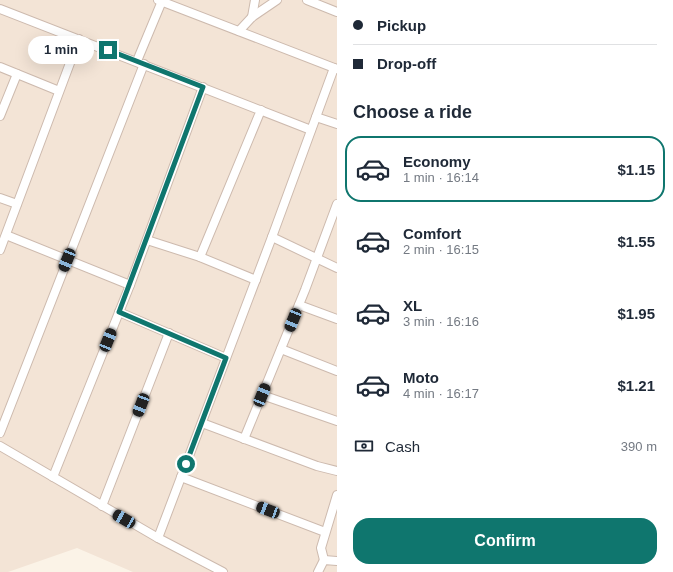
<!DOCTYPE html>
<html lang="en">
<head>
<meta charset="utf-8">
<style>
  body { margin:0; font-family:Arial,sans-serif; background:#f6f6f7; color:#1f2937; height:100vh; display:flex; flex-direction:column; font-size:15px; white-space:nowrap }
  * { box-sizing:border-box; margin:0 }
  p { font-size:13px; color:#747a83 }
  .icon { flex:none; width:22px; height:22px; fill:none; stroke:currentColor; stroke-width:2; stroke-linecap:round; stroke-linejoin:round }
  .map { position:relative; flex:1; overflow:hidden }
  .side { display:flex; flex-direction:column; background:#fff; width:336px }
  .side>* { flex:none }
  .guide { display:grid; align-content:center; height:88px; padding:0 16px; background:#fff }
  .end { position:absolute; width:18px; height:18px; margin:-9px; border:5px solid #0f766e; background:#fff; box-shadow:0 0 0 2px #fff }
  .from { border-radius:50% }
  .bubble { position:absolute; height:28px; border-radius:14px; background:#fff; box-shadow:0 4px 16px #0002; font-size:13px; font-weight:600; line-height:28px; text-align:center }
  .car { position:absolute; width:12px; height:24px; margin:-12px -6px; border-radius:5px; box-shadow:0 0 3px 1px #0007; background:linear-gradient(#222 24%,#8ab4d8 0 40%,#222 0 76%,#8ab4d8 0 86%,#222 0) }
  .guide b { display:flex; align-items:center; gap:14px; height:38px; font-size:15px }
  .guide b+b { border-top:1px solid #e0e1e3 }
  .guide i { width:10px; height:10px; background:#1f2937 }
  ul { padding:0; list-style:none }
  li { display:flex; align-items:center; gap:12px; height:66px; margin:0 8px 6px; padding:0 8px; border:2px solid transparent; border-radius:16px }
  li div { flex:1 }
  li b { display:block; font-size:15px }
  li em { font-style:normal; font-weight:600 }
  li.current { border-color:#0f766e }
  li>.icon { width:36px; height:36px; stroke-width:1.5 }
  h2 { padding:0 16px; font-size:18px; line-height:48px }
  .pay { display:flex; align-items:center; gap:10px; height:44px; padding:0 16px; font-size:15px }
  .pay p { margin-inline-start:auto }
  .cta { display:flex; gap:8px; margin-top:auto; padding:8px 16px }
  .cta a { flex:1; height:46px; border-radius:16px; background:#0f766e; color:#fff; font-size:16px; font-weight:600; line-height:46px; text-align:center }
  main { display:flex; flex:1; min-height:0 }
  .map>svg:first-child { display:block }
</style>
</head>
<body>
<main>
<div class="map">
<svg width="337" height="572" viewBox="0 0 337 572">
  <rect width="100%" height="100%" fill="#fbf3e7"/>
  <!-- residential -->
  <path fill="#f3e4d6" d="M0,0H337V572H133L77,548L8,572H0Z"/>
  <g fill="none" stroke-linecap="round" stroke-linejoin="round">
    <!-- street casing -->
    <g stroke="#cdbaae" stroke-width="10">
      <g id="street">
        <path d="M158,0L337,69"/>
        <path d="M307,0L337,12"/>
        <path d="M0,9L311,130"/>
        <path d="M252,17L255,0"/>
        <path d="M239,31L252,17L277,0"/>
        <path d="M137,61L162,1"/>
        <path d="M0,67L59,91"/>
        <path d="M0,116L17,74"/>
        <path d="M316,117L337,124"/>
        <path d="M0,198L17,204"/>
        <path d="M6,235L130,285"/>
        <path d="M272,237L337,268"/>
        <path d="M147,240L200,257L256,280"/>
        <path d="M0,250L79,39"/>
        <path d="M200,257L261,110"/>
        <path d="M299,305L337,319"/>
        <path d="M119,312L226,358"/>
        <path d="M281,349L337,371"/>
        <path d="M262,395L337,421"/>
        <path d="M202,423L317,466L337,471"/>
        <path d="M0,433L144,64"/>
        <path d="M244,439L305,290L337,204"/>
        <path d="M0,446L158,538L223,572"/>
        <path d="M53,477L130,285L203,87"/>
        <path d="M181,477L325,532"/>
        <path d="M102,506L169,333"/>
        <path d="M158,538L272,237L334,68"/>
        <path d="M324,560L321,548L337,495"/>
        <path d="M318,572L324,560L337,561"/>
      </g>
    </g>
    <!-- street -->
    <use href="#street" stroke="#fff" stroke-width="8"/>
  </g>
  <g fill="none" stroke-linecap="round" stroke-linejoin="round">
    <!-- route -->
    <path stroke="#0f766e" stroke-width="5" d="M108,50L203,87L119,312L226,358L186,464"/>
  </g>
</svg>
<i class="end from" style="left:186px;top:464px"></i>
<i class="end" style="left:108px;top:50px"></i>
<div class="bubble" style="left:28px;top:36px;width:66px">1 min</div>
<i class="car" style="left:67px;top:260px;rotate:202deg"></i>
<i class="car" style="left:293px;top:320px;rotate:202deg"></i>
<i class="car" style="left:108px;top:340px;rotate:22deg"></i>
<i class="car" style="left:262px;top:395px;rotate:22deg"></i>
<i class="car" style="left:141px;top:405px;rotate:201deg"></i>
<i class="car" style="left:268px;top:510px;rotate:291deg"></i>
<i class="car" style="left:124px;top:519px;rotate:300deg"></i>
</div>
<section class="side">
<div class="guide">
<b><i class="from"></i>Pickup</b>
<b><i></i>Drop-off</b>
</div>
<h2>Choose a ride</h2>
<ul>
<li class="current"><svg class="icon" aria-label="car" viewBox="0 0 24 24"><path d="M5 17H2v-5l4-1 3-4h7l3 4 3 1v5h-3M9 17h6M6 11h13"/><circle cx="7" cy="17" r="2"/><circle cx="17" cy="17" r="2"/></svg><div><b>Economy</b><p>1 min · 16:14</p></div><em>$1.15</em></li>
<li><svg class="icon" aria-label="car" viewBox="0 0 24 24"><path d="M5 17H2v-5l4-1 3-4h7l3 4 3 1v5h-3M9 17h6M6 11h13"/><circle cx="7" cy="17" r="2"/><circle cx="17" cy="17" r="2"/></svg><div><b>Comfort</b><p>2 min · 16:15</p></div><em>$1.55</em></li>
<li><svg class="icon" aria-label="car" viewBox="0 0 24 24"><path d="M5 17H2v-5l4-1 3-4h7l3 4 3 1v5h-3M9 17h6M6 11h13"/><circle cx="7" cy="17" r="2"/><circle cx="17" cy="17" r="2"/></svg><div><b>XL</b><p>3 min · 16:16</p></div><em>$1.95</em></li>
<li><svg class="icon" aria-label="car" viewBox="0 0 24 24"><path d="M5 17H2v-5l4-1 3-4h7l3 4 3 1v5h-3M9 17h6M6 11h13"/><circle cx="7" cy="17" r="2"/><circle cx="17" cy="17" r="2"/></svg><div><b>Moto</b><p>4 min · 16:17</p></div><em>$1.21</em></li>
</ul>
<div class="pay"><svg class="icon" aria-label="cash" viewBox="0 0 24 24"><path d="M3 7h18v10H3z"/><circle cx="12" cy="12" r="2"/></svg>Cash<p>390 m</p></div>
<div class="cta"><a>Confirm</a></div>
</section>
</main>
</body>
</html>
